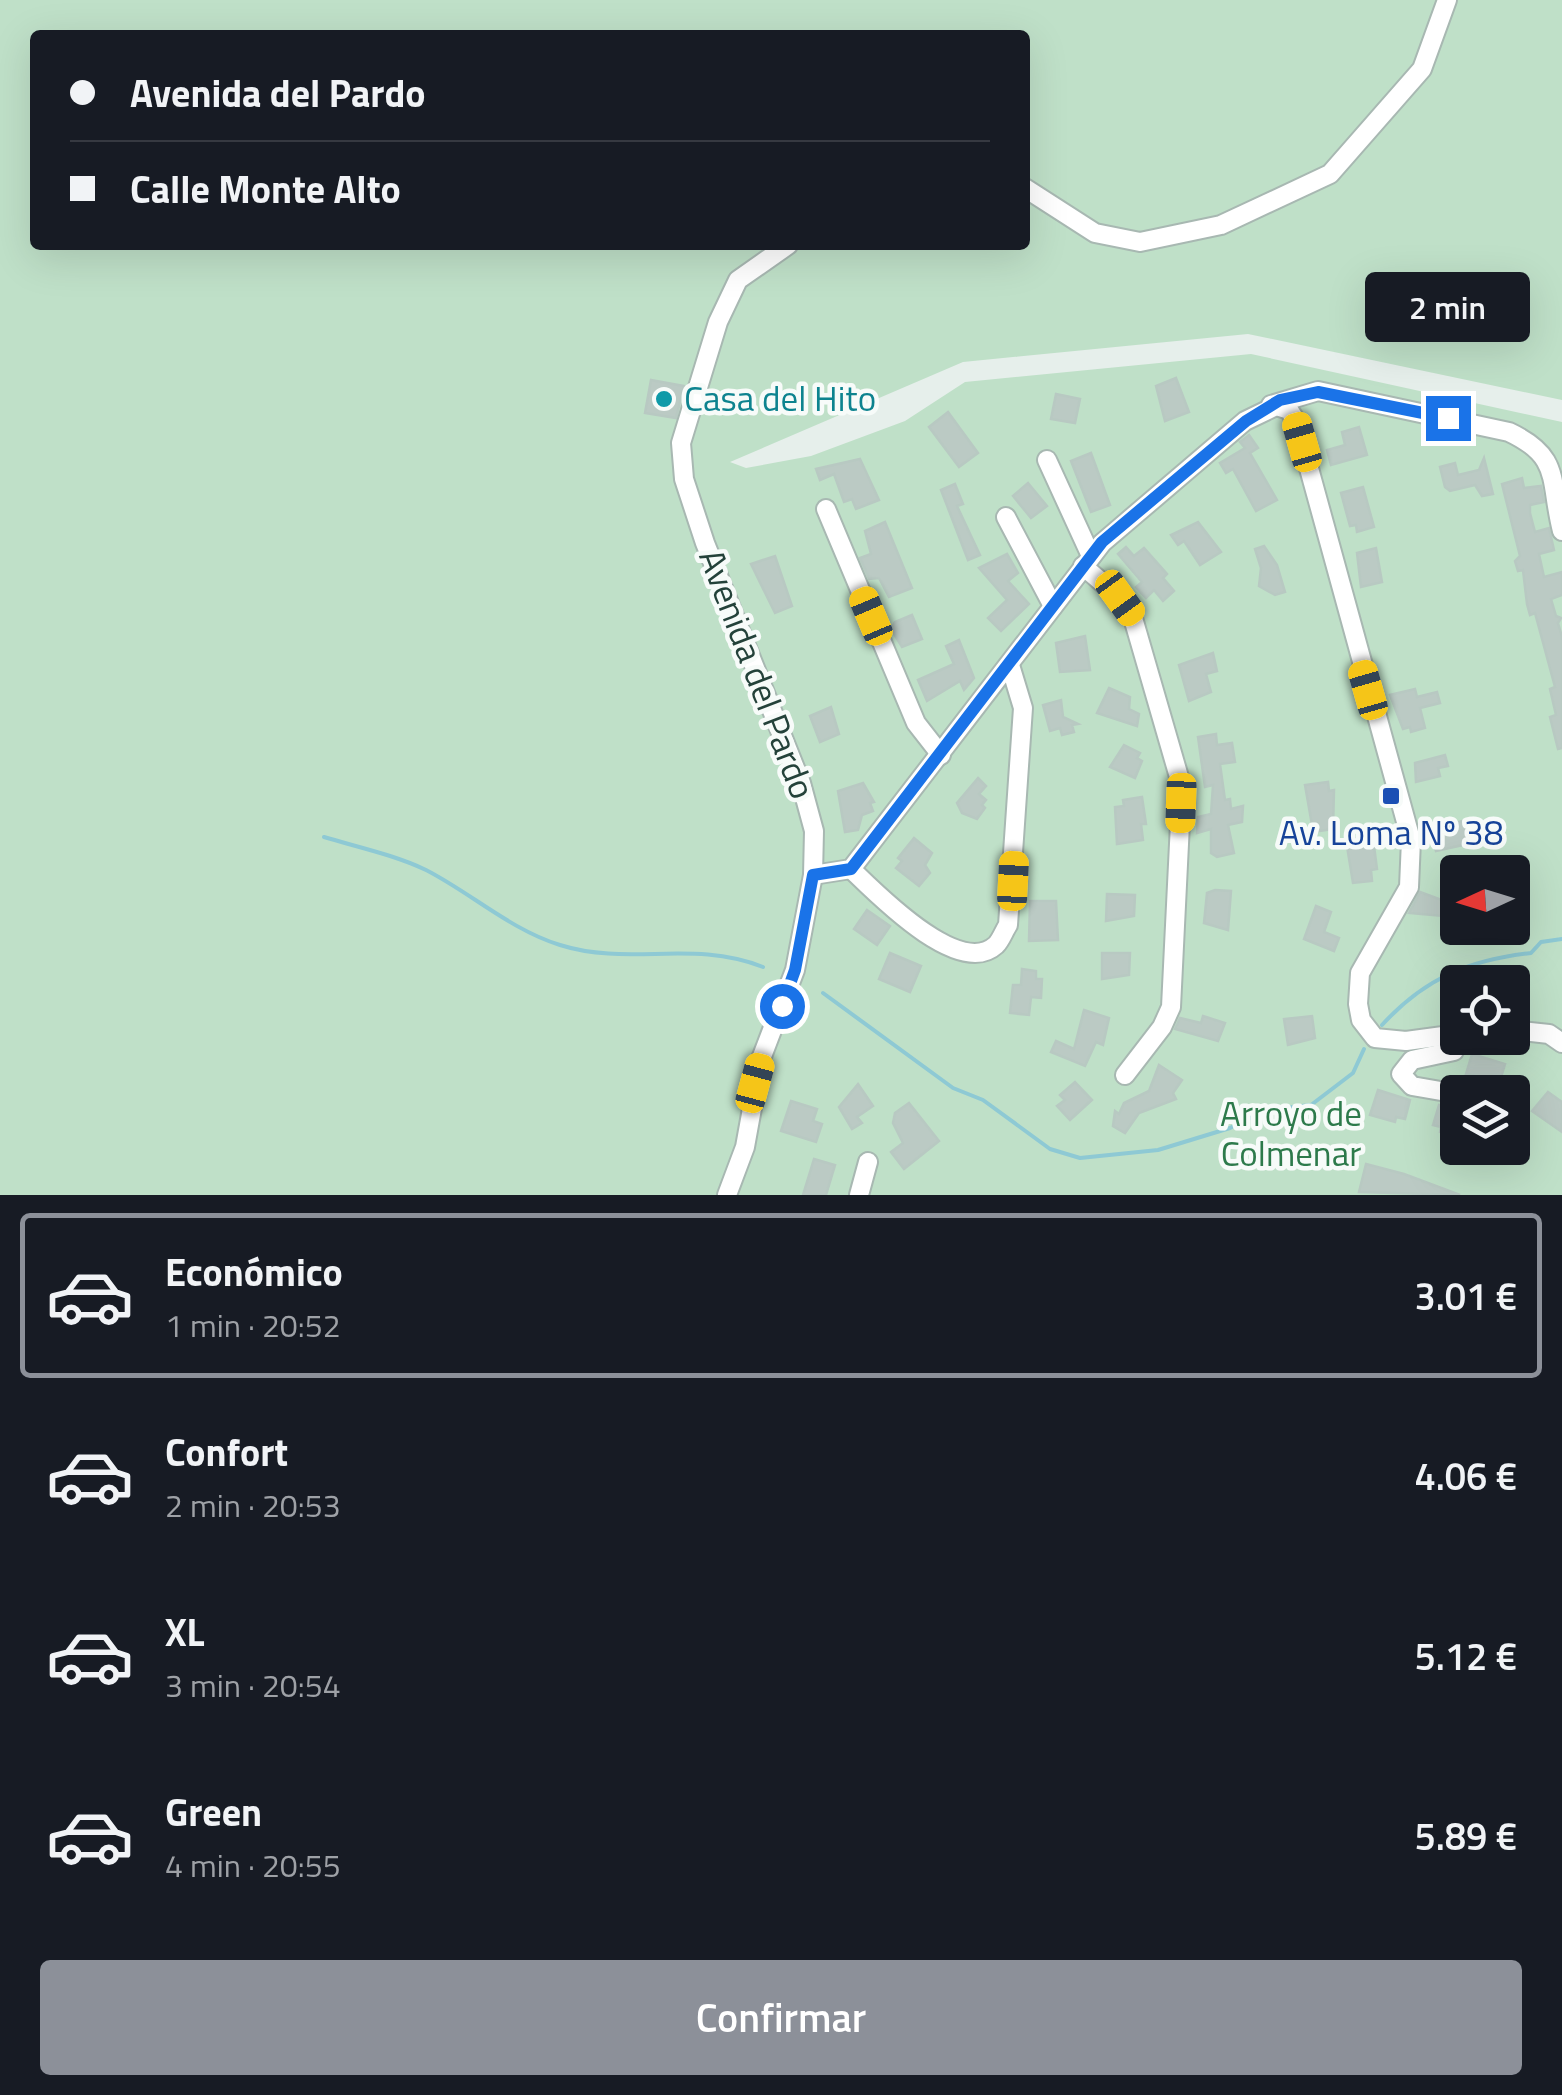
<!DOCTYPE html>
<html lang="es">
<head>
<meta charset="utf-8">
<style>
  body { margin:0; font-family:"Titillium Web",sans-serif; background:#242831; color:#f1f3f6; height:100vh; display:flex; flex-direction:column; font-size:38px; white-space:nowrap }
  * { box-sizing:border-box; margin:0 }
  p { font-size:32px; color:#9ea1a6 }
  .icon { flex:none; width:55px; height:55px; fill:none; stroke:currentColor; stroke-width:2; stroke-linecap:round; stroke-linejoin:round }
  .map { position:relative; height:1195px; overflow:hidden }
  .side { display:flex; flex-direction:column; background:#171b24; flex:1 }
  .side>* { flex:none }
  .hud { position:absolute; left:30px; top:30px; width:1000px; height:220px; border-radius:10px; box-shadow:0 10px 40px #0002; display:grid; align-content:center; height:220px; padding:0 40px; background:#171b24 }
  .needle { width:65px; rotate:266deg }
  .tools { position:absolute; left:1440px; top:855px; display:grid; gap:20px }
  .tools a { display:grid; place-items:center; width:90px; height:90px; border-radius:10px; background:#171b24; box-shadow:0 10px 40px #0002; font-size:50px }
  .end { position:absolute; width:45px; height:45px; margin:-22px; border:12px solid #1a73e8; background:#fff; box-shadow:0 0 0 5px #fff }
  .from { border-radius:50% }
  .bubble { position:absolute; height:70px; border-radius:10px; background:#171b24; box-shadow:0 10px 40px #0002; font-size:32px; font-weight:600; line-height:70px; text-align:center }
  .car { position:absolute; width:30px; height:60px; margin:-30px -15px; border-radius:12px; box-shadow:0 0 8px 2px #0007; background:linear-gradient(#f5c518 24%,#345 0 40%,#f5c518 0 76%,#345 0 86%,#f5c518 0) }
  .hud b { display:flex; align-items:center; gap:35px; height:95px; font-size:38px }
  .hud b+b { border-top:2px solid #363941 }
  .hud i { width:25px; height:25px; background:#f1f3f6 }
  ul { padding:18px 0 0; list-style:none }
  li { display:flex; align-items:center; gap:30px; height:165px; margin:0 20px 15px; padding:0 20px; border:5px solid transparent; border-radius:10px }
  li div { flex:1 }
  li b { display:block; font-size:38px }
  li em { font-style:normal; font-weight:600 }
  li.current { border-color:#8c9099 }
  li>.icon { width:90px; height:90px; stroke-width:1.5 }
  .cta { display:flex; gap:20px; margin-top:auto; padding:20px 40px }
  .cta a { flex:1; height:115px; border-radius:10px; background:#8c9099; color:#fff; font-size:40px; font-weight:600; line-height:115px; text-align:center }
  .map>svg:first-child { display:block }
</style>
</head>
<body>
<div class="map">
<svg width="1562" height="1195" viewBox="0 0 1562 1195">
  <rect width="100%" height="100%" fill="#e6efeb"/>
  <!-- green -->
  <path fill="#bfe0c8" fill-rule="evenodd" d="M0,0H1562V400L1248,334L963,362L730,462L746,468L811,456L905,421L965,382L1251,354L1562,422V1195H0ZM35,35H1025V245H35ZM1458,872H1512V928H1458ZM1458,982H1512V1038H1458ZM1458,1092H1512V1148H1458Z"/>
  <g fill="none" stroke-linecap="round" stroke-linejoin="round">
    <!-- stream -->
    <g stroke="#8ec9d4" stroke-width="4">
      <path d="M324,837C357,847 395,855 426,870C471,893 511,930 560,945C630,967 691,939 763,967"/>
      <path d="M823,993L953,1088L983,1100L1050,1149L1080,1158L1158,1150L1230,1128L1266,1110L1311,1105L1353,1073L1364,1049"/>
      <path d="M1382,1025C1425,978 1469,960 1531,953L1541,942L1562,939"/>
    </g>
  </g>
  <!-- building -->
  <g fill="#bbcac4" stroke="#b8c9c2" stroke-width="2.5">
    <path d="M1176,378L1189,412L1165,421L1156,386Z"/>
    <path d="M651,380L684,386L676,418L645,413Z"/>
    <path d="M1056,394L1080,399L1075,423L1051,419Z"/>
    <path d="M948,412L978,453L959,467L929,427Z"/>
    <path d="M1359,427L1367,455L1331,465L1327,450L1345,445L1342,432Z"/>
    <path d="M1249,435L1258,448L1250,453L1277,500L1256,511L1233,469L1226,473L1220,463L1245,448L1240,442Z"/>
    <path d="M1091,453L1110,505L1091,512L1071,461Z"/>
    <path d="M1484,458L1493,494L1482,496L1475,485L1450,491L1445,487L1440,467L1455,463L1458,475L1479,470Z"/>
    <path d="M860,459L879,500L856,509L852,499L844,502L834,474L820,480L816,469Z"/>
    <path d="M1522,478L1524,488L1541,486L1544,502L1530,505V513L1535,532L1549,528L1554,550L1539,554L1544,577L1562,572V595L1551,599L1556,616L1561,618L1558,623L1562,637V748L1558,749L1550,717L1556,715L1550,689L1555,687L1535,613L1530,615L1527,604L1523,570L1518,571L1515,561L1520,556L1502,484Z"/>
    <path d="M1028,483L1047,506L1031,518L1013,496Z"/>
    <path d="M955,484L963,504L957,506L980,555L968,560L941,490Z"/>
    <path d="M1363,487L1374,527L1357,532L1356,525L1350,526L1341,493Z"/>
    <path d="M885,522L912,588L889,597L879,578L869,579L860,558L871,554L865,531Z"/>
    <path d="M1198,522L1221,552L1200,565L1184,541L1178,545L1171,535Z"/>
    <path d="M1264,546L1277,565L1285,592L1275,595L1259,586L1261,568L1255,549Z"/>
    <path d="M1126,547L1134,556L1144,548L1167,574L1163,578L1174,591L1163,601L1154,590L1146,598L1136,587L1142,582L1118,554Z"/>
    <path d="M1376,548L1382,582L1361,587L1357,553Z"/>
    <path d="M1007,554L1018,573L1008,581L1029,604L1001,631L988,618L1007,600L979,568Z"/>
    <path d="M775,556L792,606L775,613L751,564Z"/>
    <path d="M912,615L922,639L902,647L891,629L895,622Z"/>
    <path d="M1085,636L1090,670L1060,672L1056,643Z"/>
    <path d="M959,640L974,678L964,690L960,681L927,701L918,680L954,664L946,646Z"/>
    <path d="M1213,653L1217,671L1206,674L1211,692L1189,701L1179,665Z"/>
    <path d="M1109,688L1130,697L1129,709L1139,714L1137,726L1097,713Z"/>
    <path d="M1415,689L1417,697L1437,692L1440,703L1420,708L1425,728L1411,732L1410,727L1403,729L1390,695Z"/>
    <path d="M1061,700L1063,717L1078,724L1072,725L1074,732L1062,735L1060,728L1050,731L1043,705Z"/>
    <path d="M831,707L839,734L820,742L810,716Z"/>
    <path d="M1216,734L1217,745L1232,743L1235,762L1220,764L1225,800L1230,799L1231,809L1243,806L1242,822L1228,825L1234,853L1217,857L1211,853V829L1197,833L1198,817L1211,814L1213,785L1205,787L1198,737Z"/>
    <path d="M1124,745L1140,753L1137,758L1142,761L1135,778L1110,767Z"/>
    <path d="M1445,755L1448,766L1438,768L1440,776L1416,782L1415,763Z"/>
    <path d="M978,778L986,786L979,794L986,800L982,805L985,808L977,819L962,813L957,803Z"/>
    <path d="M1328,782L1329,791L1334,790L1333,829L1319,831L1318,824L1312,825L1305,785Z"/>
    <path d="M863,783L874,802L870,803L873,811L862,815L858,830L845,832L838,791Z"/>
    <path d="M1142,797L1146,824H1141L1143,840L1117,844L1115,807L1124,806L1123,800Z"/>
    <path d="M1469,819L1472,843L1436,851L1430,830Z"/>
    <path d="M1367,837L1368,847L1374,846L1377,869L1371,870L1372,881L1353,883L1346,840Z"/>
    <path d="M914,838L932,853L925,865L930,873L919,886L896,868L902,861L898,858Z"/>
    <path d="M1215,890L1231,891L1228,930L1204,923L1207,893Z"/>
    <path d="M1420,892L1458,906L1453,924L1442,920L1444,916L1409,913Z"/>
    <path d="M1107,894L1135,895L1134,916L1106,921Z"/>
    <path d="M1030,901H1056L1058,940L1029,941Z"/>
    <path d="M1316,906L1331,912L1324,932L1339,938L1334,951L1304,939Z"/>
    <path d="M867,910L890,926L877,945L854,929Z"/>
    <path d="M890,953L921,966L910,992L879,979Z"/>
    <path d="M1102,953H1130L1129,975L1102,979Z"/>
    <path d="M1022,969L1036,971V979H1042L1041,998L1031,997L1029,1015L1010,1013L1013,985H1021Z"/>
    <path d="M1084,1010L1109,1018L1103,1045L1096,1042L1085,1066L1051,1052L1056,1041L1074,1049Z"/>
    <path d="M1203,1016L1225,1023L1218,1041L1175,1029L1180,1018L1201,1023Z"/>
    <path d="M1312,1016L1315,1038L1288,1045L1284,1019Z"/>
    <path d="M1472,1054L1505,1064L1499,1084L1490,1081L1489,1087L1473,1082L1475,1076L1466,1074Z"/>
    <path d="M1159,1065L1182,1080L1173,1093L1176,1099L1139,1113L1125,1133L1113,1126L1115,1111L1119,1114L1124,1103L1149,1091Z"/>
    <path d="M1075,1082L1092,1100L1070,1120L1057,1106L1065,1100L1060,1095Z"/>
    <path d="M858,1084L873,1106L857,1117L862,1123L852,1129L839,1107Z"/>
    <path d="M1378,1090L1410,1100L1405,1119L1396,1117L1395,1122L1370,1115Z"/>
    <path d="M1548,1092L1562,1102V1132L1532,1111Z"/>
    <path d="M791,1101L817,1109L813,1121L822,1124L816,1142L781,1131Z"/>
    <path d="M909,1103L939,1141L904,1169L891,1152L903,1143L893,1123L895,1113Z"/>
    <path d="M1439,1105L1458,1110L1455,1137L1440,1132L1441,1127L1433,1125Z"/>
    <path d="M814,1159L835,1165L826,1195H803Z"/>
    <path d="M1366,1164L1404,1174L1460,1195L1359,1192Z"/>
  </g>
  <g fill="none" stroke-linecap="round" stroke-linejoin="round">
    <!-- minor casing -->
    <g stroke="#a8b8b2" stroke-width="22">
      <g id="minor">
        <path d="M1025,188L1095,233L1140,242L1221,225L1330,174L1422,69L1447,0"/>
        <path d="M1271,405L1318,391L1509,432C1562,457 1549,480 1562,531"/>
        <path d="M1047,460L1091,556"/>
        <path d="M826,509L916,723L941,755"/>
        <path d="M1006,517L1053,606"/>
        <path d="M1083,566L1120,598L1133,618L1179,777L1181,803L1171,1007L1162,1027L1125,1075"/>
        <path d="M851,869C876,893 959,979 996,945C1001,940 1004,931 1008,925L1023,708L1010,665"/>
        <path d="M813,875L851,869L1102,543L1245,421L1276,406L1289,410L1296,421L1411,840L1409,887L1360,973L1358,1004L1361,1020L1375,1038L1406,1041L1458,1034"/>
        <path d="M1512,1030L1549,1034L1562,1043"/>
        <path d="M1458,1094L1412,1086L1401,1074L1412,1060L1454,1051L1460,1038"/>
        <path d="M1512,1108H1513"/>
        <path d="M727,1195L745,1147L761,1059L795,970L813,875L814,831L801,783L705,543L684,479L681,443L718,322L738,280L788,245"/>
        <path d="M859,1195L868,1162"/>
      </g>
    </g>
    <!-- minor -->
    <use href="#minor" stroke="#fff" stroke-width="18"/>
  </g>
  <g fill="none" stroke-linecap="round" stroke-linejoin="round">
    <!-- route -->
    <path stroke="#1a73e8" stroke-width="12" d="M782,1006L795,970L813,875L851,869L1102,542L1246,421L1280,400L1318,392L1448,418"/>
  </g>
  <!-- markers -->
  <circle fill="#0f9aa8" stroke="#f7fbf9" stroke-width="4" cx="664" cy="399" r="10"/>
  <rect fill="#1a4fb4" stroke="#f7fbf9" stroke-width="4" x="1381" y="786" width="20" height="20" rx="5"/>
  <g text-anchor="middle" stroke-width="9" stroke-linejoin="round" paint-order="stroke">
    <!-- culture labels -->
    <g font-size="35" fill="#0d838f" stroke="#f7fbf9" text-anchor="start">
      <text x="684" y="411">Casa del Hito</text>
    </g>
    <!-- street labels -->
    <g font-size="35" fill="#24423a" stroke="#f7fbf9">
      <text transform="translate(757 674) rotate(69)" y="12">Avenida del Pardo</text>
    </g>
    <!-- transit labels -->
    <g font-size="35" fill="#164399" stroke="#f7fbf9">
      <text x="1391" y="845">Av. Loma Nº 38</text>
    </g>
    <!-- park labels -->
    <g font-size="35" fill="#2d7a4b" stroke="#f7fbf9">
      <text x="1291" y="1126">Arroyo de<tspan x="1291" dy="40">Colmenar</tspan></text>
    </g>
  </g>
</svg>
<div class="tools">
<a><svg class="needle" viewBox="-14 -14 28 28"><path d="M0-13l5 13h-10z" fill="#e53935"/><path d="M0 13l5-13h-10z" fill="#9ea1a6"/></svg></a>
<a><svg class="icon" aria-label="locate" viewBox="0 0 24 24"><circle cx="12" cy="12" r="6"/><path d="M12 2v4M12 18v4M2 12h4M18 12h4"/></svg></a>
<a><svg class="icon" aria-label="layers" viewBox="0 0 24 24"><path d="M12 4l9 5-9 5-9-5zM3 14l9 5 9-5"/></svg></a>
</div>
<i class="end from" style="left:782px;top:1006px"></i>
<i class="end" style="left:1448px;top:418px"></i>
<div class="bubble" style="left:1365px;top:272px;width:165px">2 min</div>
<i class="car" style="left:1302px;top:442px;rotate:344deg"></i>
<i class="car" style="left:1120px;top:598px;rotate:144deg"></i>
<i class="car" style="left:871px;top:616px;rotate:337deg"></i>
<i class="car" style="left:1368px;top:690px;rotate:344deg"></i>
<i class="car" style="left:1181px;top:803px;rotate:182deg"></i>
<i class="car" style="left:1013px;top:881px;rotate:3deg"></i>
<i class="car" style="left:755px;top:1083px;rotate:15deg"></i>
<div class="hud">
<b><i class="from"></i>Avenida del Pardo</b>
<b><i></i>Calle Monte Alto</b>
</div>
</div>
<section class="side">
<ul>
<li class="current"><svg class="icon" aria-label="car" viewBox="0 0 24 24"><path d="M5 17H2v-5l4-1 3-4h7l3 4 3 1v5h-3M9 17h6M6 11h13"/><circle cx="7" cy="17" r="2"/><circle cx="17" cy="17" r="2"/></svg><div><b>Económico</b><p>1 min · 20:52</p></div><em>3.01 €</em></li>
<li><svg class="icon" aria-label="car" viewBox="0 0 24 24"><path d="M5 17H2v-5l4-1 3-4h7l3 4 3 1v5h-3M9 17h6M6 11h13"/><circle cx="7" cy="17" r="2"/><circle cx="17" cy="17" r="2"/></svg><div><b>Confort</b><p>2 min · 20:53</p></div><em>4.06 €</em></li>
<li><svg class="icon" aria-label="car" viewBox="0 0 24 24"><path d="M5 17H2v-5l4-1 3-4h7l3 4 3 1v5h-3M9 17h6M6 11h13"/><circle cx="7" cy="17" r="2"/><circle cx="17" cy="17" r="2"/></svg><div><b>XL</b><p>3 min · 20:54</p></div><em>5.12 €</em></li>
<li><svg class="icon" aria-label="car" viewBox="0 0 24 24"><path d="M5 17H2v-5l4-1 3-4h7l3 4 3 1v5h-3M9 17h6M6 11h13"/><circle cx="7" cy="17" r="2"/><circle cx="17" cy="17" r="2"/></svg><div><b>Green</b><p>4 min · 20:55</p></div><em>5.89 €</em></li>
</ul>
<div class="cta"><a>Confirmar</a></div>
</section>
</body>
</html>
